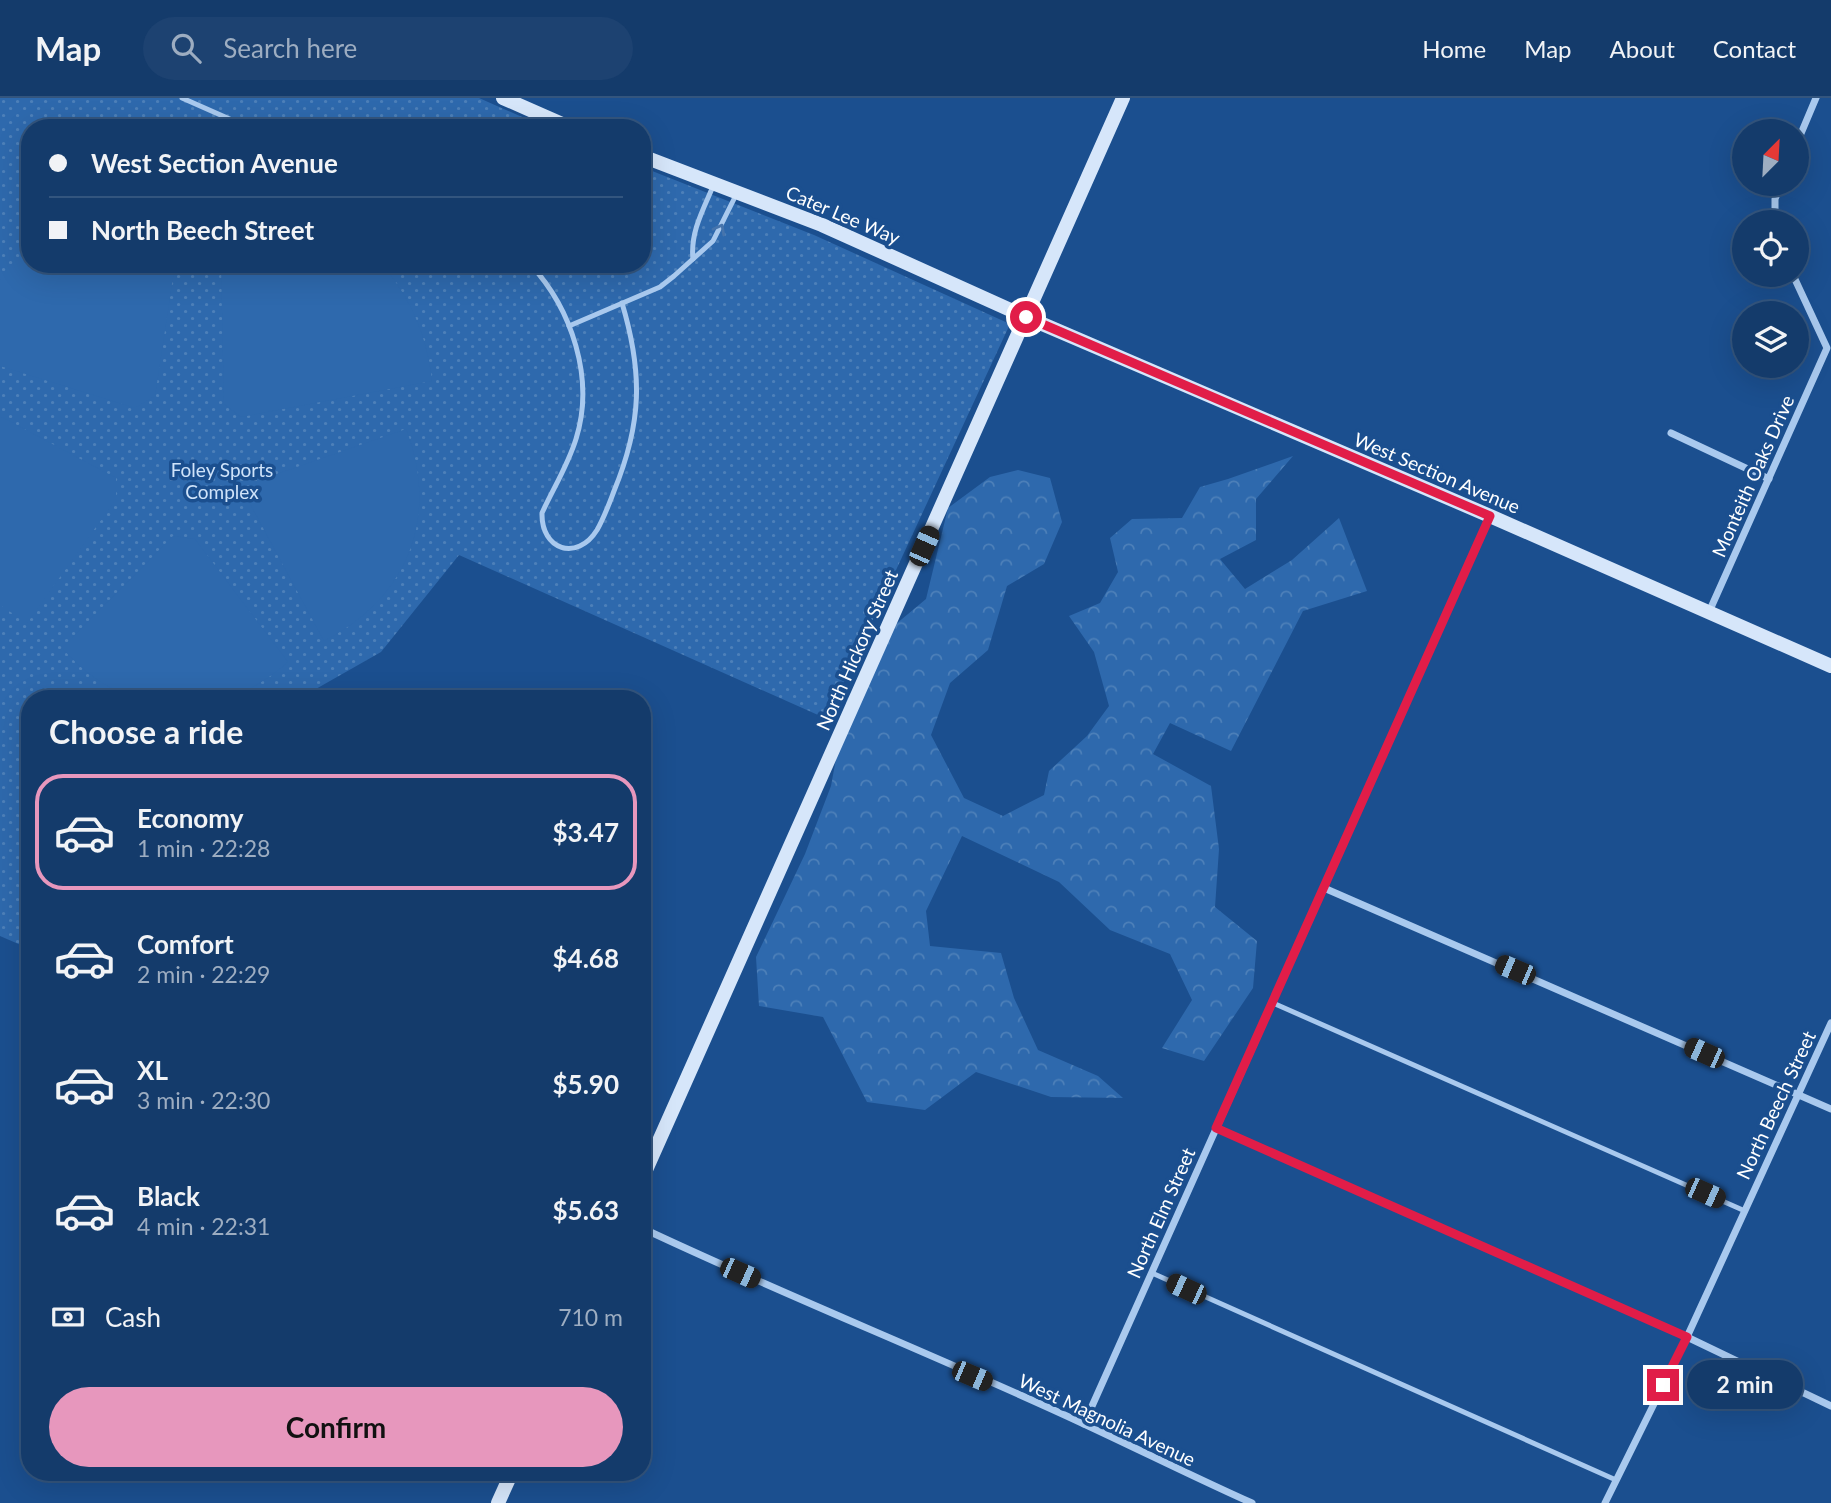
<!DOCTYPE html>
<html lang="en">
<head>
<meta charset="utf-8">
<style>
  body { margin:0; font-family:Lato,sans-serif; background:#1d4271; color:#f1f3f6; height:100vh; display:flex; flex-direction:column; font-size:26px; white-space:nowrap }
  * { box-sizing:border-box; margin:0 }
  p { font-size:23px; color:#9dadc1 }
  .icon { flex:none; width:38px; height:38px; fill:none; stroke:currentColor; stroke-width:2; stroke-linecap:round; stroke-linejoin:round }
  .map { position:relative; flex:1; overflow:hidden }
  .details { position:absolute; left:21px; top:592px; width:630px; height:791px; display:flex; flex-direction:column; background:#143b6b; border-radius:28px; box-shadow:0 7px 28px #0002,0 0 0 2px #33557e }
  .details>* { flex:none }
  .banner { position:absolute; left:21px; top:21px; width:630px; height:154px; border-radius:28px; box-shadow:0 7px 28px #0002,0 0 0 2px #33557e; display:grid; align-content:center; height:154px; padding:0 28px; background:#143b6b }
  .needle { width:46px; rotate:24deg }
  .buttons { position:absolute; left:1732px; top:21px; display:grid; gap:14px }
  .buttons a { display:grid; place-items:center; width:77px; height:77px; border-radius:50%; background:#143b6b; box-shadow:0 7px 28px #0002,0 0 0 2px #33557e; font-size:35px }
  .end { position:absolute; width:32px; height:32px; margin:-16px; border:9px solid #e11d48; background:#fff; box-shadow:0 0 0 4px #fff }
  .from { border-radius:50% }
  .bubble { position:absolute; height:49px; border-radius:24px; background:#143b6b; box-shadow:0 7px 28px #0002,0 0 0 2px #33557e; font-size:23px; font-weight:700; line-height:49px; text-align:center }
  .car { position:absolute; width:21px; height:42px; margin:-21px -10px; border-radius:9px; box-shadow:0 0 5px 2px #0007; background:linear-gradient(#222 24%,#8ab4d8 0 40%,#222 0 76%,#8ab4d8 0 86%,#222 0) }
  .banner b { display:flex; align-items:center; gap:24px; height:66px; font-size:26px }
  .banner b+b { border-top:2px solid #33557e }
  .banner i { width:18px; height:18px; background:#f1f3f6 }
  ul { padding:0; list-style:none }
  li { display:flex; align-items:center; gap:21px; height:116px; margin:0 14px 10px; padding:0 14px; border:4px solid transparent; border-radius:28px }
  li div { flex:1 }
  li b { display:block; font-size:26px }
  li em { font-style:normal; font-weight:700 }
  li.active { border-color:#e797bd }
  li>.icon { width:63px; height:63px; stroke-width:1.5 }
  h2 { padding:0 28px; font-size:32px; line-height:84px }
  .pay { display:flex; align-items:center; gap:18px; height:77px; padding:0 28px; font-size:26px }
  .pay p { margin-inline-start:auto }
  .action { display:flex; gap:14px; margin-top:auto; padding:14px 28px }
  .action a { flex:1; height:80px; border-radius:42px; background:#e797bd; color:#111; font-size:28px; font-weight:700; line-height:80px; text-align:center }
  header { display:flex; align-items:center; gap:42px; box-sizing:border-box; height:98px; padding:0 35px; background:#143b6b; border-bottom:2px solid #33557e }
  header strong { font-size:33px }
  nav { display:flex; gap:38px; margin-inline-start:auto; font-size:24px }
  .search { width:490px; height:63px; background:#1d4271; display:flex; align-items:center; gap:18px; box-sizing:border-box; padding:0 24px; border-radius:38px; color:#9dadc1; font-size:26px }
  .map>svg:first-child { display:block }
</style>
</head>
<body>
<header>
<strong>Map</strong>
<div class="search"><svg class="icon" aria-label="search" viewBox="0 0 24 24"><circle cx="10" cy="10" r="6"/><path d="M15 15l6 6"/></svg>Search here</div>
<nav><a>Home</a><a>Map</a><a>About</a><a>Contact</a></nav>
</header>
<div class="map">
<svg width="1831" height="1405" viewBox="0 0 1831 1405">
  <defs>
    <pattern id="forest-crowns" width="20" height="18" patternUnits="userSpaceOnUse" patternTransform="scale(1.75)"><rect width="20" height="18" fill="#2e69ad"/><path d="M2 6a3 3 0 1 1 6 0M12 15a3 3 0 1 1 6 0" fill="none" stroke="#4d80b9"/></pattern>
    <pattern id="park-dots" width="8" height="8" patternUnits="userSpaceOnUse" patternTransform="scale(1.75)"><rect width="8" height="8" fill="#2e69ad"/><path d="M2 2h.1M6 6h.1" fill="none" stroke="#4d80b9" stroke-width="1.8" stroke-linecap="round"/></pattern>
  </defs>
  <rect width="100%" height="100%" fill="#1b4f8f"/>
  <!-- forest -->
  <path fill="url(#forest-crowns)" d="M1293,358L1256,401V442L1220,461L1245,491L1292,462L1339,420L1367,493L1303,513L1231,653L1170,625L1153,656L1211,688L1219,751L1215,809L1257,843L1253,890L1204,963L1162,950L1192,902L1170,856L1110,832L1059,784L962,738L926,813L930,848L1001,855L1014,900L1038,952L1098,978L1123,1000L1051,999L976,974L925,1012L867,1004L823,919L759,908L756,859L805,756L831,688L847,601L896,526L926,501L948,410L990,379L1018,372L1050,380L1062,424L1044,466L1007,488L988,552L950,585L931,637L964,700L1003,718L1044,697L1049,673L1087,638L1109,608L1094,554L1069,518L1100,505L1118,474L1110,440L1132,421L1182,420L1200,389L1228,381Z"/>
  <!-- park -->
  <path fill="url(#park-dots)" d="M0,0H479L547,30H30V166H642V69L814,137L1010,226L827,621L459,457L381,554L300,600H30V851L0,838Z"/>
  <!-- pitch -->
  <g fill="#2e69ad">
    <path d="M30,153V166H175L155,298L135,310L0,268V182Z"/>
    <path d="M221,166H382C411,201 427,238 432,283L241,319L224,306Z"/>
    <path d="M0,318L116,380V401L27,525L0,507Z"/>
    <path d="M406,331C440,419 408,500 324,543L249,404L257,383Z"/>
    <path d="M173,438L195,441L288,564C270,580 252,591 229,600H134C104,589 82,573 62,550Z"/>
  </g>
  <g fill="none" stroke-linecap="round" stroke-linejoin="round">
    <!-- lane -->
    <g stroke="#a9c9ee" stroke-width="5">
      <path d="M182,0L250,30"/>
      <path d="M693,161C690,134 704,110 714,86"/>
      <path d="M530,166C572,211 595,281 576,341C568,367 553,391 542,415C541,452 577,464 597,432C604,420 609,406 614,393C642,325 643,275 622,205"/>
      <path d="M569,228L660,189L674,178L713,143L736,97"/>
      <path d="M1273,905L1745,1113"/>
      <path d="M1152,1175L1616,1382"/>
    </g>
    <!-- street -->
    <g stroke="#a9c9ee" stroke-width="7">
      <path d="M1797,45L1816,0"/>
      <path d="M1775,124V101L1781,86"/>
      <path d="M1671,335L1769,381"/>
      <path d="M1709,514L1827,250L1793,177"/>
      <path d="M1324,790L1831,1011"/>
      <path d="M1216,1030L1687,1239L1831,1308"/>
      <path d="M642,1130C788,1199 938,1258 1084,1326C1140,1352 1196,1380 1252,1405"/>
      <path d="M1084,1326L1490,418"/>
      <path d="M1605,1405L1687,1239L1831,925"/>
    </g>
    <!-- secondary -->
    <g stroke="#d6e6fa" stroke-width="14">
      <path d="M503,0L571,30"/>
      <path d="M642,58L822,127L1026,219L1490,418L1831,568"/>
      <path d="M642,1081L1123,0"/>
      <path d="M498,1405L512,1374"/>
    </g>
  </g>
  <!-- one-way arrows -->
  <defs><path id="oneway-chevron" d="M-2-3.5L2.5 0L-2 3.5" fill="none" stroke-width="1.6" stroke-linecap="round" stroke-linejoin="round" transform="scale(1.75)"/></defs>
  <use stroke="#4674ac" href="#oneway-chevron" transform="translate(720 131) rotate(-62)"/>
  <g fill="none" stroke-linecap="round" stroke-linejoin="round">
    <!-- route -->
    <path stroke="#e11d48" stroke-width="9" d="M1026,219L1490,418L1216,1030L1687,1239L1663,1287"/>
  </g>
  <g text-anchor="middle" stroke-width="7" stroke-linejoin="round" paint-order="stroke">
    <!-- street labels -->
    <g font-size="19" fill="#fff" stroke="#1b4f8f">
      <text transform="translate(843 117) rotate(23)" y="7">Cater Lee Way</text>
      <text transform="translate(1437 375) rotate(23)" y="7">West Section Avenue</text>
      <text transform="translate(1753 378) rotate(-66)" y="7">Monteith Oaks Drive</text>
      <text transform="translate(857 552) rotate(-66)" y="7">North Hickory Street</text>
      <text transform="translate(1776 1007) rotate(-65)" y="7">North Beech Street</text>
      <text transform="translate(1161 1115) rotate(-66)" y="7">North Elm Street</text>
      <text transform="translate(1107 1322) rotate(25)" y="7">West Magnolia Avenue</text>
    </g>
    <!-- park labels -->
    <g font-size="19" fill="#cfe3fa" stroke="#1b4f8f">
      <text x="222" y="379">Foley Sports<tspan x="222" dy="22">Complex</tspan></text>
    </g>
  </g>
</svg>
<div class="buttons">
<a><svg class="needle" viewBox="-14 -14 28 28"><path d="M0-13l5 13h-10z" fill="#e53935"/><path d="M0 13l5-13h-10z" fill="#9dadc1"/></svg></a>
<a><svg class="icon" aria-label="locate" viewBox="0 0 24 24"><circle cx="12" cy="12" r="6"/><path d="M12 2v4M12 18v4M2 12h4M18 12h4"/></svg></a>
<a><svg class="icon" aria-label="layers" viewBox="0 0 24 24"><path d="M12 4l9 5-9 5-9-5zM3 14l9 5 9-5"/></svg></a>
</div>
<i class="end from" style="left:1026px;top:219px"></i>
<i class="end" style="left:1663px;top:1287px"></i>
<div class="bubble" style="left:1687px;top:1262px;width:116px">2 min</div>
<i class="car" style="left:924px;top:448px;rotate:24deg"></i>
<i class="car" style="left:1515px;top:872px;rotate:293deg"></i>
<i class="car" style="left:1704px;top:955px;rotate:294deg"></i>
<i class="car" style="left:1705px;top:1095px;rotate:114deg"></i>
<i class="car" style="left:740px;top:1175px;rotate:114deg"></i>
<i class="car" style="left:1186px;top:1191px;rotate:295deg"></i>
<i class="car" style="left:972px;top:1278px;rotate:113deg"></i>
<div class="banner">
<b><i class="from"></i>West Section Avenue</b>
<b><i></i>North Beech Street</b>
</div>
<section class="details">
<h2>Choose a ride</h2>
<ul>
<li class="active"><svg class="icon" aria-label="car" viewBox="0 0 24 24"><path d="M5 17H2v-5l4-1 3-4h7l3 4 3 1v5h-3M9 17h6M6 11h13"/><circle cx="7" cy="17" r="2"/><circle cx="17" cy="17" r="2"/></svg><div><b>Economy</b><p>1 min · 22:28</p></div><em>$3.47</em></li>
<li><svg class="icon" aria-label="car" viewBox="0 0 24 24"><path d="M5 17H2v-5l4-1 3-4h7l3 4 3 1v5h-3M9 17h6M6 11h13"/><circle cx="7" cy="17" r="2"/><circle cx="17" cy="17" r="2"/></svg><div><b>Comfort</b><p>2 min · 22:29</p></div><em>$4.68</em></li>
<li><svg class="icon" aria-label="car" viewBox="0 0 24 24"><path d="M5 17H2v-5l4-1 3-4h7l3 4 3 1v5h-3M9 17h6M6 11h13"/><circle cx="7" cy="17" r="2"/><circle cx="17" cy="17" r="2"/></svg><div><b>XL</b><p>3 min · 22:30</p></div><em>$5.90</em></li>
<li><svg class="icon" aria-label="car" viewBox="0 0 24 24"><path d="M5 17H2v-5l4-1 3-4h7l3 4 3 1v5h-3M9 17h6M6 11h13"/><circle cx="7" cy="17" r="2"/><circle cx="17" cy="17" r="2"/></svg><div><b>Black</b><p>4 min · 22:31</p></div><em>$5.63</em></li>
</ul>
<div class="pay"><svg class="icon" aria-label="cash" viewBox="0 0 24 24"><path d="M3 7h18v10H3z"/><circle cx="12" cy="12" r="2"/></svg>Cash<p>710 m</p></div>
<div class="action"><a>Confirm</a></div>
</section>
</div>
</body>
</html>
